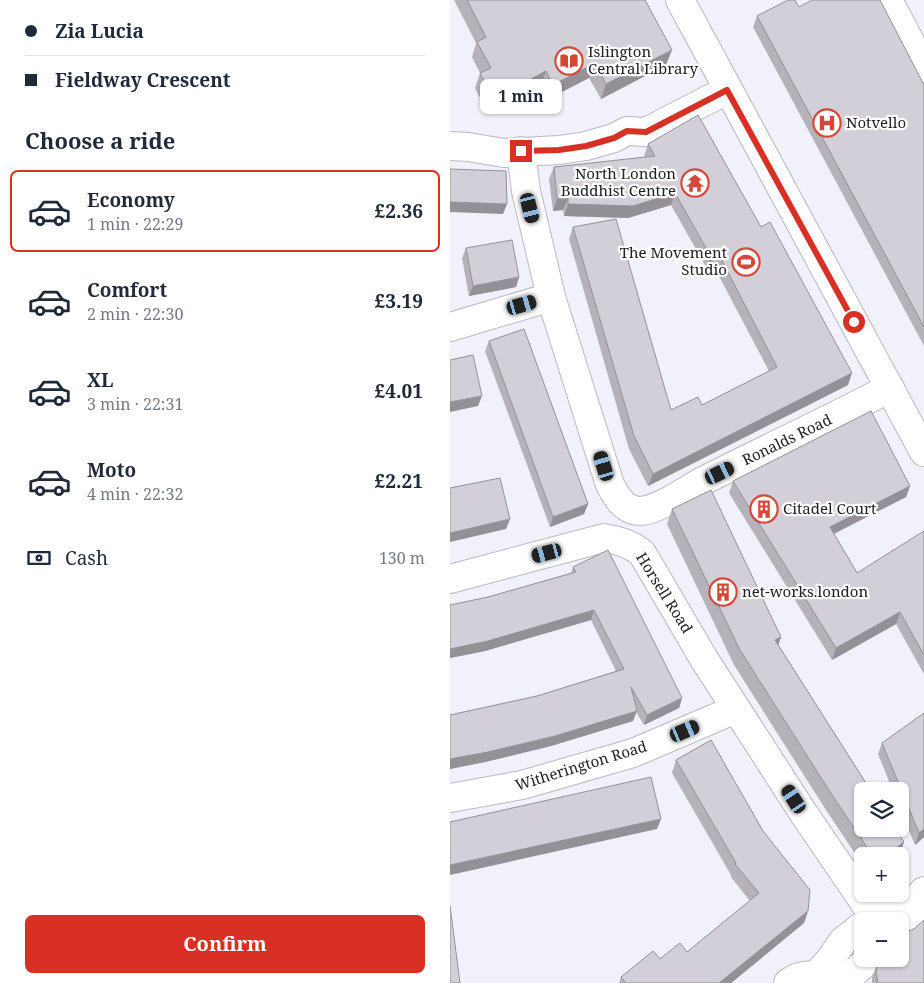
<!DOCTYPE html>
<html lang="en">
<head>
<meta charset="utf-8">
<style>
  body { margin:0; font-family:"Noto Serif",serif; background:#f2f2f3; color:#1f2937; height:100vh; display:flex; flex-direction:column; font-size:19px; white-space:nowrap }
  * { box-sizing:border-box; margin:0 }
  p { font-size:16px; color:#747a83 }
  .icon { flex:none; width:28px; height:28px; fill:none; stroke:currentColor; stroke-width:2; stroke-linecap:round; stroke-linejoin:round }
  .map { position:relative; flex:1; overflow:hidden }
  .sheet { display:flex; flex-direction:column; background:#fff; width:450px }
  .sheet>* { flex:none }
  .guide { display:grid; align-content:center; height:110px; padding:0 25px; background:#fff }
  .controls { position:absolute; left:404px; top:782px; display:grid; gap:10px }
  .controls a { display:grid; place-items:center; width:55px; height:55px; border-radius:8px; background:#fff; box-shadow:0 1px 4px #0004; font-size:25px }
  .end { position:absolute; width:22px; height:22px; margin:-11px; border:6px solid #d93025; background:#fff; box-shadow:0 0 0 2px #fff }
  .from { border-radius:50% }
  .bubble { position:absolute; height:35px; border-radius:8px; background:#fff; box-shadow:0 1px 4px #0004; font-size:16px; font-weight:700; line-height:35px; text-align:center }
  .car { position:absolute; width:15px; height:30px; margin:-15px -8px; border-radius:6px; box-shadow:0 0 4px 1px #0007; background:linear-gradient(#222 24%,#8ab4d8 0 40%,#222 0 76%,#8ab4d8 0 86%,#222 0) }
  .guide b { display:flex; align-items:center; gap:18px; height:48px; font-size:19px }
  .guide b+b { border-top:1px solid #e0e1e3 }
  .guide i { width:12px; height:12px; background:#1f2937 }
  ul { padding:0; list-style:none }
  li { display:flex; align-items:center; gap:15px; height:82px; margin:0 10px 8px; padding:0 15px; border:2px solid transparent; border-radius:8px }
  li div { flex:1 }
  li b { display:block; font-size:19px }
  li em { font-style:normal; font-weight:700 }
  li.selected { border-color:#d93025 }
  li>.icon { width:45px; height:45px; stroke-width:1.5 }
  h2 { padding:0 25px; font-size:22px; line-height:60px }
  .pay { display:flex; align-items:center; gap:12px; height:55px; padding:0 25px; font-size:19px }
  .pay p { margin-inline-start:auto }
  .button { display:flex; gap:10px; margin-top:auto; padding:10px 25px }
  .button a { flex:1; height:58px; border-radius:8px; background:#d93025; color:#fff; font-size:20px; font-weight:700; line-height:58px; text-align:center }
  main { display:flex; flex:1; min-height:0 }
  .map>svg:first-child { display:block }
</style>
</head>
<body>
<main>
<section class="sheet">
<div class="guide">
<b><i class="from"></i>Zia Lucia</b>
<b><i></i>Fieldway Crescent</b>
</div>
<h2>Choose a ride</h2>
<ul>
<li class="selected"><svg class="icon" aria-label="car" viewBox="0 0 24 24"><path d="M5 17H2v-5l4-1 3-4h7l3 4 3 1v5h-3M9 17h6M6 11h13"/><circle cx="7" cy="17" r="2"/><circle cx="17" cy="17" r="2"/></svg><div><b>Economy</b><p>1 min · 22:29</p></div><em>£2.36</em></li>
<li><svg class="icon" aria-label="car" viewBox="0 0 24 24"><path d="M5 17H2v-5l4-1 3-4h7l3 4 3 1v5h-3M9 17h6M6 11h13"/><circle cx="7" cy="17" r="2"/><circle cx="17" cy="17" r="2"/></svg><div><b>Comfort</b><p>2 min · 22:30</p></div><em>£3.19</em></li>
<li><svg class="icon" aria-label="car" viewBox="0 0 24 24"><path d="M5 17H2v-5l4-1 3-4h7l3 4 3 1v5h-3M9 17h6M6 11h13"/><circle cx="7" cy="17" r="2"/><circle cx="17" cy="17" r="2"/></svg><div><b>XL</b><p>3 min · 22:31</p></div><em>£4.01</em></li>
<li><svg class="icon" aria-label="car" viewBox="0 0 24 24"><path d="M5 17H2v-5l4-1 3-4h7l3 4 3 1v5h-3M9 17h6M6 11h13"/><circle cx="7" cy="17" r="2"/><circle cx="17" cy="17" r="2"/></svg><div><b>Moto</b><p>4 min · 22:32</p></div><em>£2.21</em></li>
</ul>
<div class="pay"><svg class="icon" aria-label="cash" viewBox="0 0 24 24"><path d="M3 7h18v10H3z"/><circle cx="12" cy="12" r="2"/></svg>Cash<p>130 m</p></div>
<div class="button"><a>Confirm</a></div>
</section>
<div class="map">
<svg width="474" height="983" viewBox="0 0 474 983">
  <rect width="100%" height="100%" fill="#f0f1fb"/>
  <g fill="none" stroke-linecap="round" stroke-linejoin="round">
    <!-- minor casing -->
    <g stroke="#b9b9c2" stroke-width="30">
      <g id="minor">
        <path d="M438,0L474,68"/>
        <path d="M0,146L18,147L54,153L109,150L136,146L164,138L177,131L196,132L277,90"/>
        <path d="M71,151L76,191L101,297L160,485C167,497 174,511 190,511C210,510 237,489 255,480C316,449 379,420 440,388"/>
        <path d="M0,327L101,297"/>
        <path d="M0,579L154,538C168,540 181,544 192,553L254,659L354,814L427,921"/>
        <path d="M0,798L72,785L183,753L286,709"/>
        <path d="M419,921L442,905L467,899"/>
        <path d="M450,929L459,921L467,899L474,891"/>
        <path d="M365,976L380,960L393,941L412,926"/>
        <path d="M338,983C351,973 365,973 378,983"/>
        <path d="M393,983L419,959"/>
      </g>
    </g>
    <!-- trunk casing -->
    <g stroke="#b9b9c2" stroke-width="30">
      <path id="trunk" d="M230,0L474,452"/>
    </g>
    <!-- minor -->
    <use href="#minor" stroke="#fff" stroke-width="28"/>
    <!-- trunk -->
    <use href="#trunk" stroke="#fff" stroke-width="28"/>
  </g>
  <!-- wall -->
  <g fill="#b5b2ba">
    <path d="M4,0H195L216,65L151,99L139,78L98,99L91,86L38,114L25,88L30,73L22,57L26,43Z"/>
    <path d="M349,7L474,85V346L303,27L307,16Z"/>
    <path d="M198,144L398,385L198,486L179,449L119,239L123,227L221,410L252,405L319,371L262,263L256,267L221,205L178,218L114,216L113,210L103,211L99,179L104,167L195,157L194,156Z"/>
    <path d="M16,248L69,277L66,287L19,296L12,258Z"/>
    <path d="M39,341L138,504L134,514L100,527L35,351Z"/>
    <path d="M283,481L460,486L456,497L384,534L407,573L474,531V674L446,624L382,660L279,493Z"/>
    <path d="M222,509L331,637L328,645L454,842L449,856H412V864L376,810L284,665L217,524Z"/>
    <path d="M123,567L232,698L229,708L194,725L186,712L183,721L101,746L35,762L0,769V715L87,696L166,671L141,620L35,651L0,658V605L38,597L121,573Z"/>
    <path d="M432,743L474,837L465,845L450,809V791H443L428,754Z"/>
    <path d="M226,760L358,911L354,923L281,983H169L171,977L210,959L237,952L300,901L281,877V875L222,773Z"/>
    <path d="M427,965L474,983H422V977Z"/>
  </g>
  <!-- shaded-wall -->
  <g fill="#939197">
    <path d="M222,50L216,65L151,99L156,84Z"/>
    <path d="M145,63L139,78L98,99L103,85Z"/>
    <path d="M96,71L91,86L38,114L44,99Z"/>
    <path d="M225,193L221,205L178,218L114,216L118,204Z"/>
    <path d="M118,198L113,210L103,211L107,199Z"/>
    <path d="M0,202L57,204L53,214L0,212Z"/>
    <path d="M267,251L262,263L256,267L260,255Z"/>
    <path d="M69,277L66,287L19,296L23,286Z"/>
    <path d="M402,373L398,385L198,486L203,474Z"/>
    <path d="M32,396L28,406L0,412V402Z"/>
    <path d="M460,486L456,497L375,538L380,527Z"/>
    <path d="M138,504L134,514L100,527L103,517Z"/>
    <path d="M60,519L56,529L0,542V533Z"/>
    <path d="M144,610L141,620L35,651L0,658V649Z"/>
    <path d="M450,612L446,624L382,660L386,648Z"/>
    <path d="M331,637L326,652L325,640Z"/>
    <path d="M232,698L229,708L194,725L197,715Z"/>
    <path d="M187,711L183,721L101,746L35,762L0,769V759Z"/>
    <path d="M211,819L207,829L0,875V865Z"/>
    <path d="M474,829V837L465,845L469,833Z"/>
    <path d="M454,842L449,856H436Z"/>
    <path d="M358,911L354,923L281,983H269Z"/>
  </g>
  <!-- building -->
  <g fill="#d2cfd8" stroke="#939197">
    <path d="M17,0H195L222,50L156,84L145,63L103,85L96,71L44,99L30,73L41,68L27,42L36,37Z"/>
    <path d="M338,0H345L349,7L362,0H430L474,85V327L307,16Z"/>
    <path d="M248,115L311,227L320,222L402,373L203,474L184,436L123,227L166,219L221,410L248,397L252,405L327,367L267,251L260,255L225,193L183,206L118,204V198L107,199L104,167L205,156L198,144Z"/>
    <path d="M0,169L56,171L57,204L0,202Z"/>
    <path d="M62,240L69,277L23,286L16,248Z"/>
    <path d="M74,329L138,504L103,517L39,341Z"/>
    <path d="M23,355L32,396L0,402V360Z"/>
    <path d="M421,411L460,486L380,527L407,573L474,531V655L450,612L386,648L283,481Z"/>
    <path d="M50,478L60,519L0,533V488Z"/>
    <path d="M261,490L331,637L325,640L421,791H412V829H445L454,842L436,856H423L382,795L290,650L222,509Z"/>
    <path d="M158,550L232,698L197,715L181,687L187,711L105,736L38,752L0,759V715L87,696L174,669L144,610L38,641L0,649V605L38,597L126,572L123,567Z"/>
    <path d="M474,713V829L469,833L432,743Z"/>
    <path d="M261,740L313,831L360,890L358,911L269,983H176L171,977L203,951L210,959L230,943L237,952L309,893L285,864L286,863L226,760Z"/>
    <path d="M201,777L211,819L0,865V822Z"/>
    <path d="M0,906L10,983H0Z"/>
    <path d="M474,920V983H428L426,972L427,965L434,959H450V937L456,932L464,929Z"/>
  </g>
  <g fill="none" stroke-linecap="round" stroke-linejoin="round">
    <!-- route -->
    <path stroke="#d93025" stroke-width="6" d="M71,151L109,150L136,146L164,138L177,131L196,132L277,90L404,322"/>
  </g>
  <!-- icons -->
  <defs>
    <g id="library-ring" transform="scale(1.4375)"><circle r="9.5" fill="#fff" stroke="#d54837" stroke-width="1.5"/><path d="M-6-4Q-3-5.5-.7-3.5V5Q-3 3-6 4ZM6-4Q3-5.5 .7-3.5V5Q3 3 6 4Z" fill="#d54837"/></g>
    <g id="hospital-ring" transform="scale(1.4375)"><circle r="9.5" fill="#fff" stroke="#d54837" stroke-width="1.5"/><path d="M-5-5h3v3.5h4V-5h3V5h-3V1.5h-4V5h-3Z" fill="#d54837"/></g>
    <g id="temple-ring" transform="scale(1.4375)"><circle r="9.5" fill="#fff" stroke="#d54837" stroke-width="1.5"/><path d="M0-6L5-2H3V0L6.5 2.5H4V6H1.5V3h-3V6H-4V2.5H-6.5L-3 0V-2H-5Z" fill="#d54837"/></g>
    <g id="stadium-ring" transform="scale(1.4375)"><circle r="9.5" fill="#fff" stroke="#d54837" stroke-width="1.5"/><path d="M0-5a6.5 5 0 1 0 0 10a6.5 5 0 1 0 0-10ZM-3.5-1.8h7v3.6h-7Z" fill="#d54837"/></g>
    <g id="building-ring" transform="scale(1.4375)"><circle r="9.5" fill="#fff" stroke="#d54837" stroke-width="1.5"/><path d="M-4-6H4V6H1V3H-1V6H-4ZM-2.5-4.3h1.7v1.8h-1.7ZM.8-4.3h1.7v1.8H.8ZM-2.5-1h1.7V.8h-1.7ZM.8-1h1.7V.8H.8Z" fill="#d54837"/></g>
  </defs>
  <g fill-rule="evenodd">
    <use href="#library-ring" x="119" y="61"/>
    <use href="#hospital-ring" x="377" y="123"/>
    <use href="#temple-ring" x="245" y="183"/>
    <use href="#stadium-ring" x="296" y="262"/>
    <use href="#building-ring" x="314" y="509"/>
    <use href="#building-ring" x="273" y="592"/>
  </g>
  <g text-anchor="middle" stroke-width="4.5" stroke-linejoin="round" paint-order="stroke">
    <!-- poi labels -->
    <g font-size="15" fill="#202124" stroke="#fff" text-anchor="start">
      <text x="138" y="57">Islington<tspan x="138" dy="17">Central Library</tspan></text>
      <text x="396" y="128">Notvello</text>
      <text x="226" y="179" text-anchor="end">North London<tspan x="226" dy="17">Buddhist Centre</tspan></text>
      <text x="277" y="258" text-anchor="end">The Movement<tspan x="277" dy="17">Studio</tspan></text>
      <text x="333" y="514">Citadel Court</text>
      <text x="292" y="597">net-works.london</text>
    </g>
    <!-- street labels -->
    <g font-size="15" fill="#202124" stroke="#fff">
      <text transform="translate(337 440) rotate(-26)" y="5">Ronalds Road</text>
      <text transform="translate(214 593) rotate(58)" y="5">Horsell Road</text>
      <text transform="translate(131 766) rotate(-17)" y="5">Witherington Road</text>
    </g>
  </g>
</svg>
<div class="controls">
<a><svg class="icon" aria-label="layers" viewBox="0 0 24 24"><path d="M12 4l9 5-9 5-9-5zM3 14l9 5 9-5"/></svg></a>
<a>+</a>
<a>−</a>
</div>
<i class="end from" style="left:404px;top:322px"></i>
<i class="end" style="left:71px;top:151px"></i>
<div class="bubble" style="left:30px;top:79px;width:82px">1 min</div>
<i class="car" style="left:80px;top:208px;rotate:166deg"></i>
<i class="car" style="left:72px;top:305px;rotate:74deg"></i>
<i class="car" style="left:154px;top:466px;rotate:343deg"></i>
<i class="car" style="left:270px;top:473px;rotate:64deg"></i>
<i class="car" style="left:97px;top:553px;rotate:255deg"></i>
<i class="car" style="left:235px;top:731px;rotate:67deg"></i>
<i class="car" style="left:344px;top:799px;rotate:327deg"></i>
</div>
</main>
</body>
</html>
